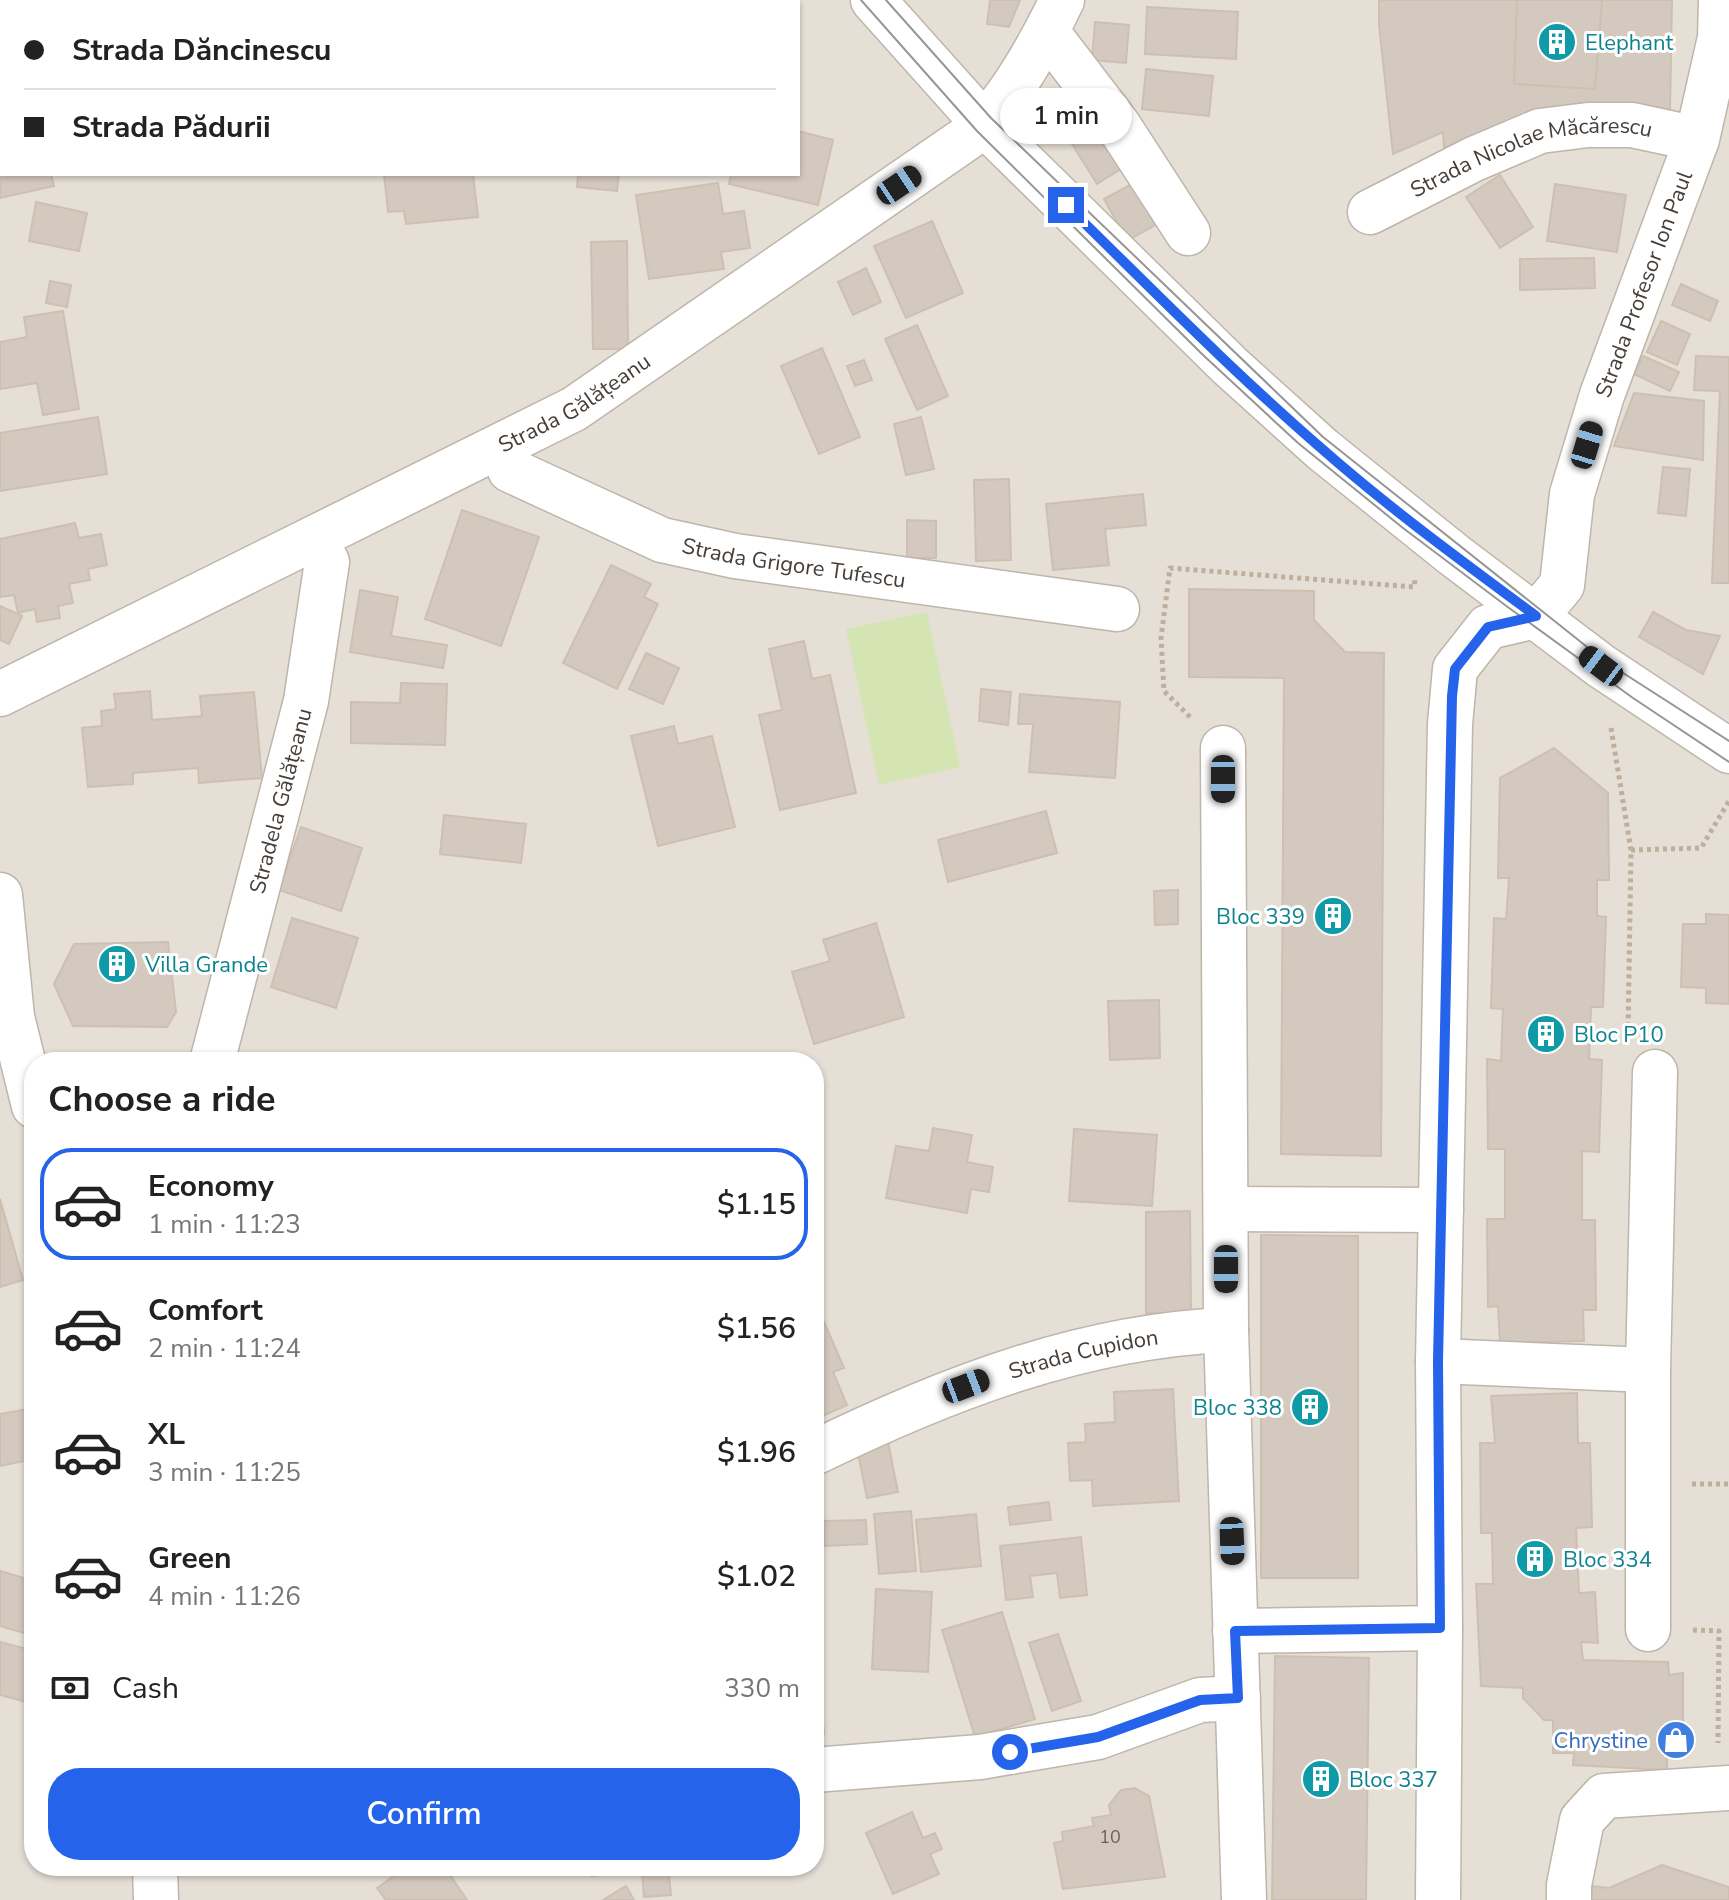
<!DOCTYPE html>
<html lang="en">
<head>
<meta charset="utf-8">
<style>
  body { margin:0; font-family:"Nunito Sans",sans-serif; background:#f6f6f6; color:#222; height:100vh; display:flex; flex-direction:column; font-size:30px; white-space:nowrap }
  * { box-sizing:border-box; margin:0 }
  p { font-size:26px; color:#767676 }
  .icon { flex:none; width:44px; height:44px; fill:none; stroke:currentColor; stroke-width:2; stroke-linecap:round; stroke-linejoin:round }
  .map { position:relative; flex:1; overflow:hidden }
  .drawer { position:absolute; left:24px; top:1052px; width:800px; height:824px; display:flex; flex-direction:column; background:#fff; border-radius:32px; box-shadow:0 2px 6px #0004 }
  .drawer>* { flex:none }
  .guide { position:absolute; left:0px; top:0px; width:800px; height:176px; box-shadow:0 2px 6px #0004; display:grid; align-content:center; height:176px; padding:0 24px; background:#fff }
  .end { position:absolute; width:36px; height:36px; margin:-18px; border:10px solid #2563eb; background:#fff; box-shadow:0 0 0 4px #fff }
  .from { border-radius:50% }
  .bubble { position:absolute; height:56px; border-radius:28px; background:#fff; box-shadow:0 2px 6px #0004; font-size:26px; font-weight:600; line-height:56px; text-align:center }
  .car { position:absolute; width:24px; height:48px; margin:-24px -12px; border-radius:10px; box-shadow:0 0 6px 2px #0007; background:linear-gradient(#222 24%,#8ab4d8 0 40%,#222 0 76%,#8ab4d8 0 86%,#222 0) }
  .guide b { display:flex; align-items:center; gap:28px; height:76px; font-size:30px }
  .guide b+b { border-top:2px solid #e0e0e0 }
  .guide i { width:20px; height:20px; background:#222 }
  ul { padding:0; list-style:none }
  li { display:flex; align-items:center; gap:24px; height:112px; margin:0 16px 12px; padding:0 8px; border:4px solid transparent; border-radius:32px }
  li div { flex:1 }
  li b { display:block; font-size:30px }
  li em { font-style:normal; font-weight:600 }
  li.on { border-color:#2563eb }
  li>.icon { width:72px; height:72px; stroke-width:1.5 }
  h2 { padding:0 24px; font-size:36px; line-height:96px }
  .pay { display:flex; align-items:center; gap:20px; height:88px; padding:0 24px; font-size:30px }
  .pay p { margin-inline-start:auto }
  .button { display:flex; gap:16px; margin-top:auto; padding:16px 24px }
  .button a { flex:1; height:92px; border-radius:32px; background:#2563eb; color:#fff; font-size:32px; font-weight:600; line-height:92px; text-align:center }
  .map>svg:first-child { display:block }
</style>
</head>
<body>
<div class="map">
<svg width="1729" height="1900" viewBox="0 0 1729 1900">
  <rect width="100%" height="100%" fill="#f3eee8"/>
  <!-- residential -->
  <path fill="#e6dfd6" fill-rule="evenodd" d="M0,0H1729V1900H0ZM2,2H798V174H2ZM34,1062H814V1866H34Z"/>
  <!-- garden -->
  <path fill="#d4e5b3" d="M927,612L960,767L879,785L846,629Z"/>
  <!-- building -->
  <g fill="#d4c9be" stroke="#cec0b1" stroke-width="2">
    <path d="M263,0H353L346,2Z"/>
    <path d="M478,0H541L547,2H477Z"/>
    <path d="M990,0H1020L1009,27L987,24Z"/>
    <path d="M1379,0H1672L1670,112H1531L1444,148L1443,132L1393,154L1379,25Z"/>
    <path d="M1517,0H1602L1595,89L1514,84Z"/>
    <path d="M1147,7L1238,12L1236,59L1145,54Z"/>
    <path d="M1095,22L1129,25L1126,63L1092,60Z"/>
    <path d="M0,31L2,42L0,112Z"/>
    <path d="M1146,69L1213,76L1209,116L1142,109Z"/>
    <path d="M1074,80L1103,106L1065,126L1053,116Z"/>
    <path d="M1098,110L1131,163L1097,184L1064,131Z"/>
    <path d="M798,131L833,140L818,205L729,184L731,174H798Z"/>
    <path d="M2,152V174H51L54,186L0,198Z"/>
    <path d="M384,174H473L478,217L406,224L404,211L388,212Z"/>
    <path d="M578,174H619L617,191L577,187Z"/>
    <path d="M1500,175L1533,227L1500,248L1466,197Z"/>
    <path d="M1141,179L1164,220L1127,241L1104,199Z"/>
    <path d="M718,183L723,214L744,211L750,248L721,252L724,269L649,279L636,195Z"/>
    <path d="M1555,184L1626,195L1617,252L1547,241Z"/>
    <path d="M36,202L87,213L79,251L29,241Z"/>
    <path d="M932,221L963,293L906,318L874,246Z"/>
    <path d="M627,241L628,349H593L591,242Z"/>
    <path d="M1594,258L1595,288L1520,290V259Z"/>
    <path d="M866,268L881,302L853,315L838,282Z"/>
    <path d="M50,281L71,285L67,307L46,303Z"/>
    <path d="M1681,284L1718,301L1710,321L1672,305Z"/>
    <path d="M63,311L79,409L43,415L37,383L0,389V342L27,337L24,317Z"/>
    <path d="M1661,321L1690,334L1677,365L1647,352Z"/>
    <path d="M917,325L948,396L917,410L885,339Z"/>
    <path d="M822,348L860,437L819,454L781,366Z"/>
    <path d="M1643,356L1679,372L1670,391L1634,374Z"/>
    <path d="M1696,356L1729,357V583H1712L1720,391L1694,390Z"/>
    <path d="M864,360L872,380L855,386L847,366Z"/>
    <path d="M1634,393L1704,401L1703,460L1614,446Z"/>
    <path d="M98,417L107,474L0,491V433Z"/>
    <path d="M921,417L934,469L906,475L894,424Z"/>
    <path d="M1663,467L1690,469L1686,516L1658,513Z"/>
    <path d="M1009,479L1011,560L976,561L974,480Z"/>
    <path d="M1143,494L1146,525L1105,529L1109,565L1053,570L1046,504Z"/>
    <path d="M462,510L539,537L501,646L425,619Z"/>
    <path d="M907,520L936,521V558H907Z"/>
    <path d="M75,523L79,538L101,534L107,565L88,569L90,580L69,584L73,603L58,606L60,618L37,622L35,609L18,613L14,595L0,597V539Z"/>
    <path d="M611,565L651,584L644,597L658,604L617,689L563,663Z"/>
    <path d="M1189,589L1314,591V620L1345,652L1384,653L1381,1156L1281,1154L1284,678L1189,677Z"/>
    <path d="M360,590L398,597L391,636L447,645L443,668L350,652Z"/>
    <path d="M0,606L22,616L9,644L0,640Z"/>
    <path d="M1653,612L1686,630L1720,636L1703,674L1639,637Z"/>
    <path d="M804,641L812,679L830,675L856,793L780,810L759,715L782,710L769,649Z"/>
    <path d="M646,653L679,668L663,704L629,689Z"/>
    <path d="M401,683L447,684L445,745L351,743V702L400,703Z"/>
    <path d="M981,689L1011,692L1008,725L979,721Z"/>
    <path d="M150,691L152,720L202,716L200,696L254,692L262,778L199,783L198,768L133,773V784L88,787L82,728L102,726L101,711L116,709L114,694Z"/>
    <path d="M1020,694L1120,702L1115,778L1029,772L1033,724H1018Z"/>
    <path d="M674,726L678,744L712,736L735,827L658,846L631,736Z"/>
    <path d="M1554,748L1608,793L1609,880H1597V916L1606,917L1603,1007H1591L1589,1059L1602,1060L1599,1152L1582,1151V1220H1595L1596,1310H1583L1584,1341L1500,1343L1498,1306L1488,1307L1487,1219H1505V1149H1488L1487,1059L1501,1061L1503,1009L1491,1008L1494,918L1506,919L1509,878H1498L1500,778Z"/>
    <path d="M1046,811L1057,853L948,882L938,840Z"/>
    <path d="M444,815L526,824L521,863L440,854Z"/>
    <path d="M301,827L362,848L341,911L279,890Z"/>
    <path d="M1178,890V924L1155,925L1154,891Z"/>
    <path d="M1706,914L1729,915V1004L1706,1003V988L1681,987L1683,924H1706Z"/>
    <path d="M292,918L358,938L336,1008L271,987Z"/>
    <path d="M876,923L904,1017L814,1044L792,972L830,961L823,940Z"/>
    <path d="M168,942L176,1012L167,1027L73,1026L54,984L74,944Z"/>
    <path d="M1159,1000L1160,1058L1110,1060L1108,1001Z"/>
    <path d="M933,1128L972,1135L967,1162L993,1167L989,1192L971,1189L967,1213L886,1198L896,1146L929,1151Z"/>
    <path d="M1074,1129L1157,1135L1152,1206L1069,1201Z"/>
    <path d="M0,1199L23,1280L0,1287Z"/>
    <path d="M1190,1211L1191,1313H1146V1212Z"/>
    <path d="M1261,1235L1358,1236V1578H1261Z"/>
    <path d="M821,1315L844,1368L833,1372L847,1405L814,1420V1318Z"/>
    <path d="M1173,1389L1179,1501L1093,1506L1092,1480L1070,1481L1068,1443L1086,1442L1085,1424L1115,1422L1114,1392Z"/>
    <path d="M1577,1393L1578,1443H1590L1592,1527L1576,1528L1579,1593L1595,1592L1598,1643L1581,1642L1583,1660L1668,1662L1669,1675L1683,1673V1756H1667V1770L1573,1765L1574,1753H1553V1720H1544L1523,1698V1688L1481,1686L1476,1584H1493L1492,1533H1481L1480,1443H1495L1491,1396Z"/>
    <path d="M34,1408V1459L0,1466V1414Z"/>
    <path d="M888,1442L898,1492L867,1498L857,1448Z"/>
    <path d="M1049,1502L1051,1520L1010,1525L1008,1507Z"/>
    <path d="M911,1511L916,1571L879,1574L874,1514Z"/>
    <path d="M976,1514L981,1566L921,1572L916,1520Z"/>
    <path d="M866,1520L867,1544L824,1546V1521Z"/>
    <path d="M1081,1537L1087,1595L1060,1598L1057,1573L1030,1576L1033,1597L1006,1600L1000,1546Z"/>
    <path d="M0,1571L34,1581V1636L0,1626Z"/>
    <path d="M876,1589L932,1592L928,1672L872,1669Z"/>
    <path d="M1002,1612L1035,1719L975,1737L942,1630Z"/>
    <path d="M1058,1634L1081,1701L1052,1711L1029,1643Z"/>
    <path d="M0,1642L34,1651V1704L0,1695Z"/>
    <path d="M1275,1656L1369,1658L1366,1900H1272Z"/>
    <path d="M820,1687L824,1734L814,1735V1688Z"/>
    <path d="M1135,1788L1149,1796L1165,1877L1063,1889L1054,1843L1063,1841L1062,1832L1094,1826L1092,1818L1111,1815L1109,1805L1121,1790Z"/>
    <path d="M912,1812L923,1838L935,1833L942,1849L930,1854L939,1874L893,1894L866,1833Z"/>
    <path d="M1662,1865L1729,1887V1900H1590L1593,1886L1609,1888Z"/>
    <path d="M408,1866H444L467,1900H386L377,1888Z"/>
    <path d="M590,1866H668L671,1895L644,1897L642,1872L591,1876Z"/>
    <path d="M626,1886L634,1900H603Z"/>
  </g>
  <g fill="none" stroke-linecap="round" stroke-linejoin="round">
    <!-- minor casing -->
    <g stroke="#beb5ab" stroke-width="47">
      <g id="minor">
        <path d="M410,0V1"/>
        <path d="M873,0L984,124L1230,366L1322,449L1454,555L1601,666L1729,751"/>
        <path d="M1047,32L1118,125L1188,233"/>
        <path id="s1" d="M1370,212L1474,159L1540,131L1588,125H1632L1697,139"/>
        <path id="s2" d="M501,447L510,470L662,540L735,556L1117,609"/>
        <path id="s3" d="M0,694L574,409L977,131C1010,100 1042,42 1062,0"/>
        <path d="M1223,748L1226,1330L1244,1900"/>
        <path d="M0,895L12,1017L34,1106"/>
        <path id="s4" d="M212,1062L306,701L327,562L313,539"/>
        <path d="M1226,1209L1441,1210"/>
        <path d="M1438,1361L1648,1370L1655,1072"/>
        <path id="s5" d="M814,1453C943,1390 1081,1336 1226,1330"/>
        <path d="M1648,1629V1370"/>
        <path d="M1235,1631L1440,1628"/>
        <path d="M814,1770L980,1757L1098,1737L1200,1700L1238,1698"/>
        <path d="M155,1866L156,1900"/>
        <path id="s6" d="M1438,1900L1440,1628L1438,1361L1450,724L1455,669L1488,627L1536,616L1562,585L1572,494L1602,395L1697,139L1720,38L1721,0"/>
        <path d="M1569,1900V1885L1582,1820L1604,1796L1729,1788"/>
      </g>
    </g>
    <!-- path -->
    <g stroke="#bfaf9d" stroke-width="5" stroke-dasharray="4 4" stroke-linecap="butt">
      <path d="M1190,717L1164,691L1161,638L1170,568L1414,587L1415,580"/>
      <path d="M1611,728L1631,850L1628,1036"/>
      <path d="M1631,850L1701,848L1729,801"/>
      <path d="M1692,1484H1729"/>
      <path d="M1693,1630L1719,1631L1718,1743"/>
    </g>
    <!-- minor -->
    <use href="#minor" stroke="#fff" stroke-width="44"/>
    <!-- tram -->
    <g stroke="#969696" stroke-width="2">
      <path d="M861,0L977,131L1203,355L1298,443L1403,528L1505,605L1633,698L1729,762"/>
      <path d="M886,0L991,118L1323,437L1606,662L1729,741"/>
    </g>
  </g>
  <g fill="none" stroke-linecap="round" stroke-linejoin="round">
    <!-- route -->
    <path stroke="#2563eb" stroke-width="10" d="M1010,1752L1098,1737L1200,1700L1238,1698L1235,1631L1440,1628L1438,1361L1452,696L1455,669L1488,627L1536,616C1463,562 1389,508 1321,448C1232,371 1150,287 1066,205"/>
  </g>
  <!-- icons -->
  <defs>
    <g id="building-disc" transform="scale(2)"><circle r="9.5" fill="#0f9aa8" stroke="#fff"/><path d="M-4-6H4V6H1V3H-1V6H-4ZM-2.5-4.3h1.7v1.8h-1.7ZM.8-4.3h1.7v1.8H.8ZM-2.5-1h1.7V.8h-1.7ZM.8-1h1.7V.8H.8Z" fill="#fff"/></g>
    <g id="shop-disc" transform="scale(2)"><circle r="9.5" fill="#3f7fe0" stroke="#fff"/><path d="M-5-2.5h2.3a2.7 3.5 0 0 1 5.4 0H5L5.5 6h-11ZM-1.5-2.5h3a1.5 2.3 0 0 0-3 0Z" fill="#fff"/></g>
  </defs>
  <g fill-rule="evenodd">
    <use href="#building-disc" x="1557" y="42"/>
    <use href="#building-disc" x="1333" y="916"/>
    <use href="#building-disc" x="117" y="964"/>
    <use href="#building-disc" x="1546" y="1034"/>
    <use href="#building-disc" x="1310" y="1407"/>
    <use href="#building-disc" x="1535" y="1559"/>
    <use href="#shop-disc" x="1676" y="1740"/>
    <use href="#building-disc" x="1321" y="1779"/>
  </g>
  <g text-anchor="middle" stroke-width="6" stroke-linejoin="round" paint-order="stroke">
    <!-- number labels -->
    <g font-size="18" fill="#6a6159">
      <text x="1110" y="1843">10</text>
    </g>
    <!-- culture labels -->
    <g font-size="22" fill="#0d838f" stroke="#fff" text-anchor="start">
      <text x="1585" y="50">Elephant</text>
      <text x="1305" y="924" text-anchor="end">Bloc 339</text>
      <text x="145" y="972">Villa Grande</text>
      <text x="1574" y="1042">Bloc P10</text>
      <text x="1282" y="1415" text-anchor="end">Bloc 338</text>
      <text x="1563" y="1567">Bloc 334</text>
      <text x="1349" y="1787">Bloc 337</text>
    </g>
    <!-- street labels -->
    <g font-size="22" fill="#463e37" stroke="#fff">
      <text dy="8" stroke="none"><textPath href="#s1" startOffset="174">Strada Nicolae Măcărescu</textPath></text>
      <text dy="8" stroke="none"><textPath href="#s6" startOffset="1688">Strada Profesor Ion Paul</textPath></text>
      <text dy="8" stroke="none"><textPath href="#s3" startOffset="644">Strada Gălățeanu</textPath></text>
      <text dy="8" stroke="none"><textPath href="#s2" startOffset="326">Strada Grigore Tufescu</textPath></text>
      <text dy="8" stroke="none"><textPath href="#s4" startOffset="270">Stradela Gălățeanu</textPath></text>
      <text dy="8" stroke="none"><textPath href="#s5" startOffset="288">Strada Cupidon</textPath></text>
    </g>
    <!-- shop labels -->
    <g font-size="22" fill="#366cbe" stroke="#fff" text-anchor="end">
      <text x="1648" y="1748">Chrystine</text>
    </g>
  </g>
</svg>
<i class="end from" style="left:1010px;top:1752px"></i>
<i class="end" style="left:1066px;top:205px"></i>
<div class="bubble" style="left:1000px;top:88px;width:132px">1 min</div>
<i class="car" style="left:899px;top:185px;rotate:56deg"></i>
<i class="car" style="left:1587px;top:445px;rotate:17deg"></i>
<i class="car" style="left:1601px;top:666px;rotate:307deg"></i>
<i class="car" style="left:1223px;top:779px;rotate:180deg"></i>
<i class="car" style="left:1226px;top:1269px;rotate:180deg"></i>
<i class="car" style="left:966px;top:1386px;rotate:69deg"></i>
<i class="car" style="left:1232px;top:1541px;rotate:178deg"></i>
<div class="guide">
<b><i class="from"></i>Strada Dăncinescu</b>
<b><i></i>Strada Pădurii</b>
</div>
<section class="drawer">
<h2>Choose a ride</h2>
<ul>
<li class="on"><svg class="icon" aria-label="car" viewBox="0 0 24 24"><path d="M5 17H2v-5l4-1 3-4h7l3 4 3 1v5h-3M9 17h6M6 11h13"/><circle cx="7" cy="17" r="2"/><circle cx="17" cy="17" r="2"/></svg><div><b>Economy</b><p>1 min · 11:23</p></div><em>$1.15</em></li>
<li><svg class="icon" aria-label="car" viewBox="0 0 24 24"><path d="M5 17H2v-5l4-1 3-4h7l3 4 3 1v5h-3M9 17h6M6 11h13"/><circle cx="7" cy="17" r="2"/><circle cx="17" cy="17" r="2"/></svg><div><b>Comfort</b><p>2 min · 11:24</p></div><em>$1.56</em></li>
<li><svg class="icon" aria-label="car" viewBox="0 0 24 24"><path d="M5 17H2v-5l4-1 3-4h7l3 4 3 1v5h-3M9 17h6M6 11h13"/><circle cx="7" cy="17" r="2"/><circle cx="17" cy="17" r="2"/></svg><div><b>XL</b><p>3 min · 11:25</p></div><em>$1.96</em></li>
<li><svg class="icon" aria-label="car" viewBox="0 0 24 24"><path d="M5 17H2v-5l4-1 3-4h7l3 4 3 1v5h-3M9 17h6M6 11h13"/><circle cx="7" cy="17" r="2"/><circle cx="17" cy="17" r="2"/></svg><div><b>Green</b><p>4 min · 11:26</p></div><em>$1.02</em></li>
</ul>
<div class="pay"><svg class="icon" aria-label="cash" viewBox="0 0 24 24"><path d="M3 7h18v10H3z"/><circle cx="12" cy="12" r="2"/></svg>Cash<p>330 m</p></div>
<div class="button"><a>Confirm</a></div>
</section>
</div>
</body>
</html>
